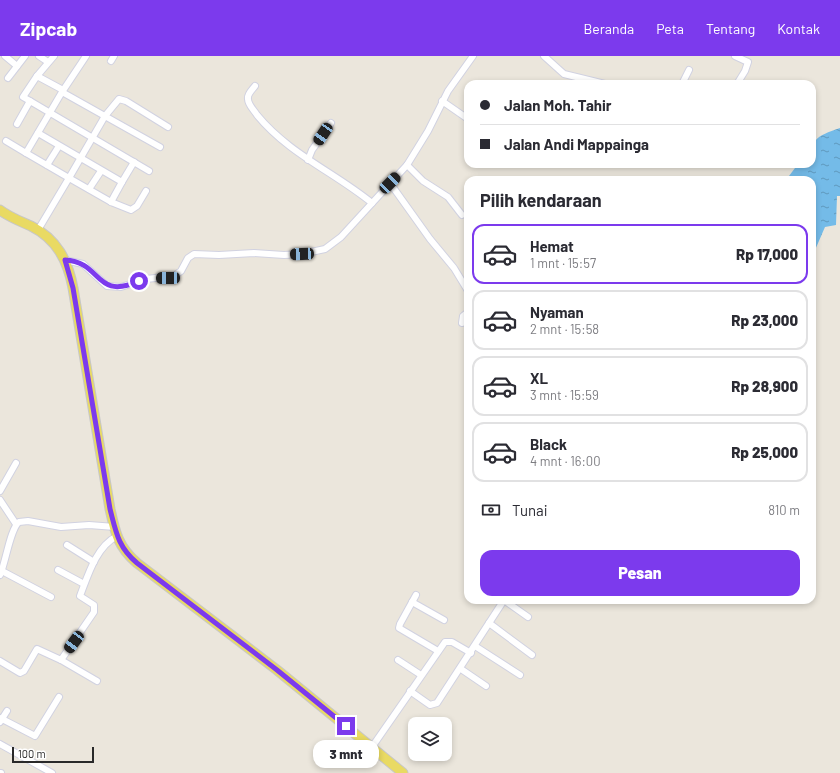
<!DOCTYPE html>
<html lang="id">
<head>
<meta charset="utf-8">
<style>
  body { margin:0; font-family:Barlow,sans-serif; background:#f2f2f3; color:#2b2b33; height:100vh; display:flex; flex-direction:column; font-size:15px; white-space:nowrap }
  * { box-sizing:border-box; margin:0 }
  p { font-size:13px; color:#7c7c81 }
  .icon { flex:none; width:22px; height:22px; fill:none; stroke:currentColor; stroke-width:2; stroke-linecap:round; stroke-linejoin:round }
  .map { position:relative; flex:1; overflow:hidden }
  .panel { position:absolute; left:464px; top:120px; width:352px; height:428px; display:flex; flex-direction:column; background:#fff; border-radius:12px; box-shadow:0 2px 6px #0003 }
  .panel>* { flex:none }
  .banner { position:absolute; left:464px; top:24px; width:352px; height:88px; border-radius:12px; box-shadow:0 2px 6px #0003; display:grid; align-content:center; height:88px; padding:0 16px; background:#fff }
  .buttons { position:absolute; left:408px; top:661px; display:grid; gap:8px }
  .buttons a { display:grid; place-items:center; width:44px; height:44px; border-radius:8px; background:#fff; box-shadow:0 2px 6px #0003; font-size:20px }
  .scale { position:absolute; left:12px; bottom:10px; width:82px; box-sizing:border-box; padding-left:4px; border:2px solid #292929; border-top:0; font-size:11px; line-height:14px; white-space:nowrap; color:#292929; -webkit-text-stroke:3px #fff; paint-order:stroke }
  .end { position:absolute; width:18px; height:18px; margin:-9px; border:5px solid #7c3aed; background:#fff; box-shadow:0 0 0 2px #fff }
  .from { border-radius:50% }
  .bubble { position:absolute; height:28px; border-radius:12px; background:#fff; box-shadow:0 2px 6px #0003; font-size:13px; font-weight:800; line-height:28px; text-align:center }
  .car { position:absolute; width:12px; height:24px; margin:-12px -6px; border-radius:5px; box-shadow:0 0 3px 1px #0007; background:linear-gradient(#222 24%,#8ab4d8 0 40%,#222 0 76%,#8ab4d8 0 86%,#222 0) }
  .banner b { display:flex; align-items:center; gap:14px; height:38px; font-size:15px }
  .banner b+b { border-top:1px solid #e1e1e2 }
  .banner i { width:10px; height:10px; background:#2b2b33 }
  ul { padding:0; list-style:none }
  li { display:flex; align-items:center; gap:12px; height:60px; margin:0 8px 6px; padding:0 8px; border:2px solid #e1e1e2; border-radius:12px }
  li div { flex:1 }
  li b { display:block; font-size:15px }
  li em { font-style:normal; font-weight:800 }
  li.active { border-color:#7c3aed }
  li>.icon { width:36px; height:36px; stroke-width:1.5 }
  h2 { padding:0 16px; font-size:18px; line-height:48px }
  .pay { display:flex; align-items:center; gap:10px; height:44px; padding:0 16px; font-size:15px }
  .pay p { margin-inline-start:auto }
  .cta { display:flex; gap:8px; margin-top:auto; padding:8px 16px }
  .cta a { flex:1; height:46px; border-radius:12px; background:#7c3aed; color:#fff; font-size:16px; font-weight:800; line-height:46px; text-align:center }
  header { display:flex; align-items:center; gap:24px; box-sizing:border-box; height:56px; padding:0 20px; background:#7c3aed; color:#fff }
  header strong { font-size:19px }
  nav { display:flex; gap:22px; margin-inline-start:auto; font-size:14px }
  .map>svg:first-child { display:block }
</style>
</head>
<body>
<header>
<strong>Zipcab</strong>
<nav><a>Beranda</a><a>Peta</a><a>Tentang</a><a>Kontak</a></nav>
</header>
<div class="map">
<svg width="840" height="717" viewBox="0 0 840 717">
  <defs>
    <pattern id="water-ripples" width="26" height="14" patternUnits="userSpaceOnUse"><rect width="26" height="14" fill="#74bbe8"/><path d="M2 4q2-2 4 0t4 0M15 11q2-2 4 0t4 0" fill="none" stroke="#5f98bc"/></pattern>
  </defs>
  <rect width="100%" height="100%" fill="#ebe6dc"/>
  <!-- water -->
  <path fill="url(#water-ripples)" d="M840,72V140H837L836,169L825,171L812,201V124H786L798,108H812C812,81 815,81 840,72Z"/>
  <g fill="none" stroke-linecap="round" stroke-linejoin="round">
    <!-- minor casing -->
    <g stroke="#d1d2e1" stroke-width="8">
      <g id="minor">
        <path d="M5,0L17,10"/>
        <path d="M39,0L48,6"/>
        <path d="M544,0L564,18L605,28"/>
        <path d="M735,0L748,6L745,15L737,28"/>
        <path d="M111,5L114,0"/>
        <path d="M37,20L54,0"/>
        <path d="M8,22L25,0"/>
        <path d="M682,28L689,14"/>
        <path d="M255,30C252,34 247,38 248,43C248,49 254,54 257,59C289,98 334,116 372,147"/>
        <path d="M62,36L86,0"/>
        <path d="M30,45L23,41L37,20L63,34"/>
        <path d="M442,45L468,63"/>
        <path d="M17,68L30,45L149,115"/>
        <path d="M38,77L122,126L111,146"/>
        <path d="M6,85L26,97"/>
        <path d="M308,104L312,94L331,67"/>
        <path d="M47,109L59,90"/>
        <path d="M407,109L423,125L448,141L462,159"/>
        <path d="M122,126L134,106"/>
        <path d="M390,127L430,183L454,212L468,235"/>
        <path d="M89,133L101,115"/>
        <path d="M146,135L137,150L131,154L111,146L69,122L105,60L119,43L126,45L168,71"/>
        <path d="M38,174L69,122L26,97L62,36L160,91"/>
        <path d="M65,204L83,208L107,230L121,231L146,223L174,220L181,215L188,202L194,198L219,199L254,197L284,199L302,198L325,193L341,181L407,109L428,75L448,35L473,0"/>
        <path d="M462,267L463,260L468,256"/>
        <path d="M0,435L16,407"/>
        <path d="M0,444L16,468"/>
        <path d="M67,489L94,506"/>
        <path d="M58,514L84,528"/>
        <path d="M2,515L51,541"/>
        <path d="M0,519C6,506 10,473 19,466L28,465L61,471L89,469L115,471"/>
        <path d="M416,539L400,568L399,572L438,595"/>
        <path d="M504,544L528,561"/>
        <path d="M412,546L444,564"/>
        <path d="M489,567L532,599"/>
        <path d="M475,590L520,619"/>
        <path d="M61,604L97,625"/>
        <path d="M398,604L421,619"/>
        <path d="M0,605L20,617L24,615L37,593L61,604L94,556V549L80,540C88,519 96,491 117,480"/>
        <path d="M461,613L486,630"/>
        <path d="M410,635L430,649L437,647L504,544"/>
        <path d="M0,662L35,680L59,641"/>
        <path d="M0,666L7,655"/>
        <path d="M0,688L52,717"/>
        <path d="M372,691L445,586H452L471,597"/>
        <path d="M0,717H1"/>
      </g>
    </g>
    <!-- primary casing -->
    <g stroke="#c7c7c7" stroke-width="11">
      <path id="primary" d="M0,154C9,161 20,165 31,170C57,183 68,205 73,232L110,453C115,476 118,491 137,507L277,614L403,717"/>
    </g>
    <!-- minor -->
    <use href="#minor" stroke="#fff" stroke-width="6"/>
    <!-- primary -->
    <use href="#primary" stroke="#e9da63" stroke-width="9"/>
  </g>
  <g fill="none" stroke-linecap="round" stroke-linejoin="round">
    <!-- route -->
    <path stroke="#7c3aed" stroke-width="5" d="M139,225C94,245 103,206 65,204L73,232L110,453C116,476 118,491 137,507L277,614L346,670"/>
  </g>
</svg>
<div class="buttons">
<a><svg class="icon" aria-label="layers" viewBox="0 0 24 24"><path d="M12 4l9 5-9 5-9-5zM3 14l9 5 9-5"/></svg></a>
</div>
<div class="scale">100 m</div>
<i class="end from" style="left:139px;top:225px"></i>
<i class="end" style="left:346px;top:670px"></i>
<div class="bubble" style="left:313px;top:684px;width:66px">3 mnt</div>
<i class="car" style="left:323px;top:78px;rotate:214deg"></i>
<i class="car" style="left:390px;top:127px;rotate:45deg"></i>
<i class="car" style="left:302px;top:198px;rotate:267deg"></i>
<i class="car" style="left:168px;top:222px;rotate:269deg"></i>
<i class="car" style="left:74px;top:586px;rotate:217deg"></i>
<div class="banner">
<b><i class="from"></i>Jalan Moh. Tahir</b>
<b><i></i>Jalan Andi Mappainga</b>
</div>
<section class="panel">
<h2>Pilih kendaraan</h2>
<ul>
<li class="active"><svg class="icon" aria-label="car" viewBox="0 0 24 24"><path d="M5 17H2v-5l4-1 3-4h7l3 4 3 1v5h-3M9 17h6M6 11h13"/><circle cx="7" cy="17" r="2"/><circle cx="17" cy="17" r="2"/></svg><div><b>Hemat</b><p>1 mnt · 15:57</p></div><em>Rp 17,000</em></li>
<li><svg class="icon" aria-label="car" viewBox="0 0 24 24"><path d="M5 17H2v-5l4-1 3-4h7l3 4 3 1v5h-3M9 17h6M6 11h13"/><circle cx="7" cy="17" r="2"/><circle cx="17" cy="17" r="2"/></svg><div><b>Nyaman</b><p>2 mnt · 15:58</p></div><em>Rp 23,000</em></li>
<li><svg class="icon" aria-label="car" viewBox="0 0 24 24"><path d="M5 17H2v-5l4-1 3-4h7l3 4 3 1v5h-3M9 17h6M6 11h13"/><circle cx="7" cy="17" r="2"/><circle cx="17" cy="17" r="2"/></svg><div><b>XL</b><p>3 mnt · 15:59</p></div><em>Rp 28,900</em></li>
<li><svg class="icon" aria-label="car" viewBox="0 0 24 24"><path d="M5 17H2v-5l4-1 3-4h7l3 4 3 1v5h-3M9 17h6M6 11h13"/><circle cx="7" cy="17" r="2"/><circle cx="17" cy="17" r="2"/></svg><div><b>Black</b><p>4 mnt · 16:00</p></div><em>Rp 25,000</em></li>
</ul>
<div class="pay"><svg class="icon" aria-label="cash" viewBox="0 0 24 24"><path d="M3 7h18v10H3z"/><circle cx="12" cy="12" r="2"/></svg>Tunai<p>810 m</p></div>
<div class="cta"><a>Pesan</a></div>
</section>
</div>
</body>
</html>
